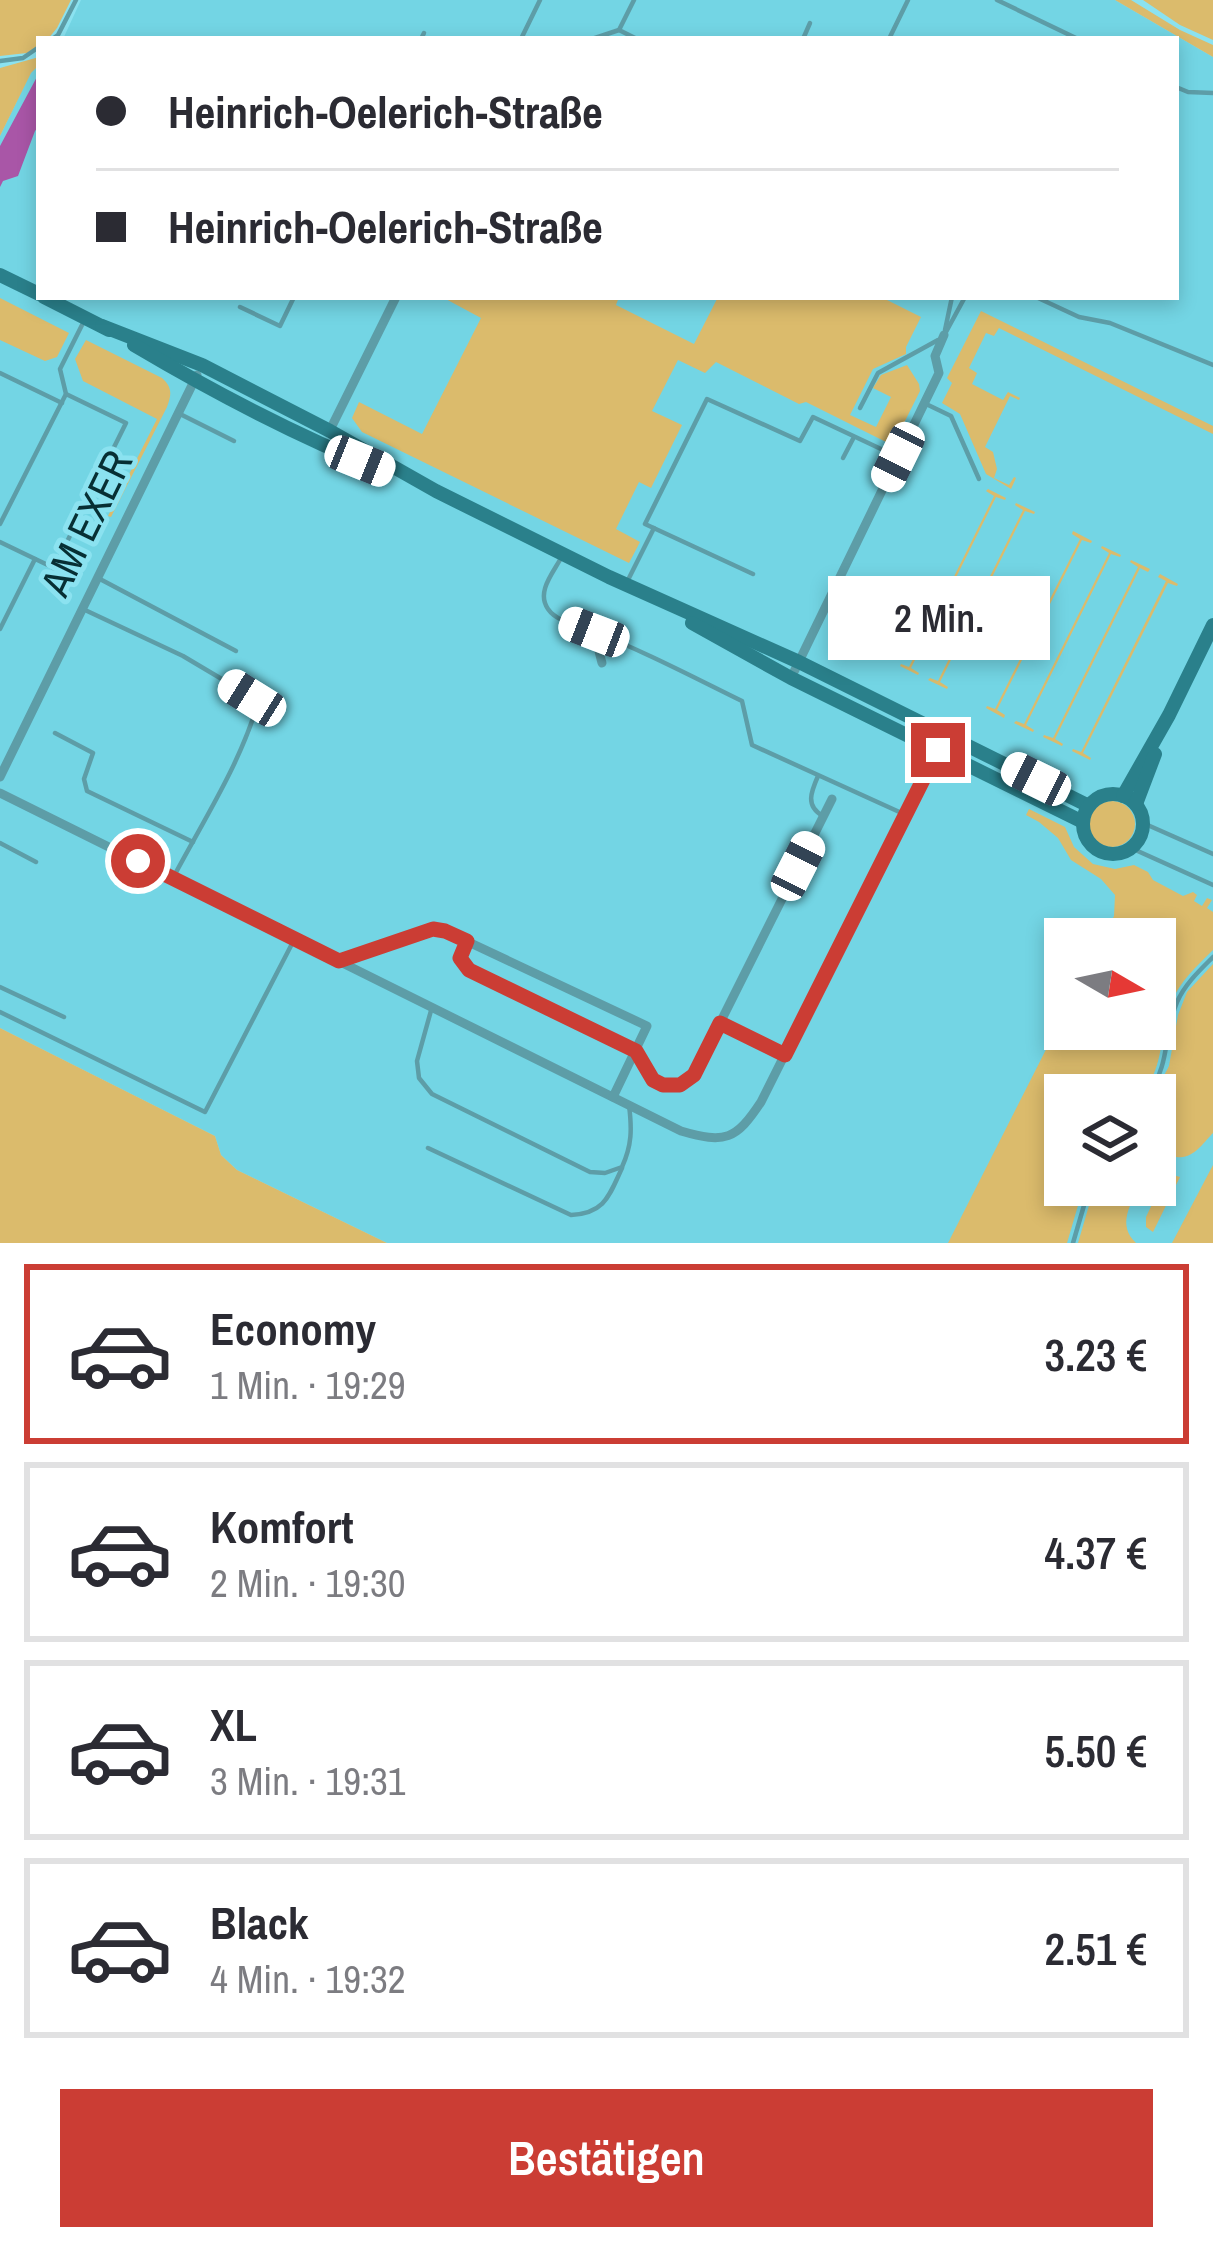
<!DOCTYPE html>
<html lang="de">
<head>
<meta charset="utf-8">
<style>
  body { margin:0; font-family:"Archivo Narrow",sans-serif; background:#f2f2f3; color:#2b2b33; height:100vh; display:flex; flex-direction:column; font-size:45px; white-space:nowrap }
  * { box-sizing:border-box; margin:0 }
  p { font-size:39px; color:#7c7c81 }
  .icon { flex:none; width:66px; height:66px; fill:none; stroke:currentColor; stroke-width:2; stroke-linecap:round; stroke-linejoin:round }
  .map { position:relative; height:1243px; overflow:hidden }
  .sheet { display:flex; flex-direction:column; background:#fff; flex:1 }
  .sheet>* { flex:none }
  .guide { position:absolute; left:36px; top:36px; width:1143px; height:264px; border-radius:0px; box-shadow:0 6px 18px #0003; display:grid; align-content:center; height:264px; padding:0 60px; background:#fff }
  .needle { width:78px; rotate:99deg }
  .fabs { position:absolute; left:1044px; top:918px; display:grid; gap:24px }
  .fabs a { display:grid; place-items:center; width:132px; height:132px; border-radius:0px; background:#fff; box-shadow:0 6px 18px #0003; font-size:60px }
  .end { position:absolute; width:54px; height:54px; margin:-27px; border:15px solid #cb3d34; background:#fff; box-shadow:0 0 0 6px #fff }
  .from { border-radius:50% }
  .bubble { position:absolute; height:84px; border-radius:0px; background:#fff; box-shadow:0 6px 18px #0003; font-size:39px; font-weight:600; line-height:84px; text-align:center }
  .car { position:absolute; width:36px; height:72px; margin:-36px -18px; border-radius:15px; box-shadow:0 0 9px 3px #0007; background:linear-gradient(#fff 24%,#345 0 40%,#fff 0 76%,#345 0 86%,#fff 0) }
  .guide b { display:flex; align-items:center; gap:42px; height:114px; font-size:45px }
  .guide b+b { border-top:3px solid #e1e1e2 }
  .guide i { width:30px; height:30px; background:#2b2b33 }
  ul { padding:21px 0 0; list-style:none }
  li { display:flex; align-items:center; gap:36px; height:180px; margin:0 24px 18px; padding:0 36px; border:6px solid #e1e1e2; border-radius:0px }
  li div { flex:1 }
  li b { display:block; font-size:45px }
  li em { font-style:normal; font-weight:600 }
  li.active { border-color:#cb3d34 }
  li>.icon { width:108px; height:108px; stroke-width:1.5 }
  .button { display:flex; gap:24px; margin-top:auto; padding:24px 60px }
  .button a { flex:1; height:138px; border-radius:0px; background:#cb3d34; color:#fff; font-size:48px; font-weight:600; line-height:138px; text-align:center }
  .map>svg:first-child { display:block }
</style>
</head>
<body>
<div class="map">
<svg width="1213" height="1243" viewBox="0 0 1213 1243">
  <rect width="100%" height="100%" fill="#8be2f0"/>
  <!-- built -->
  <path fill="#73d5e4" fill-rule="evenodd" d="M81,0H1115L1213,57V1243H387L237,1170L221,1155L215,1136L0,1028V136L31,72L39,65V297H1176V39H63ZM1065,939H1155V1029H1065ZM1065,1095H1155V1185H1065Z"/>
  <!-- green -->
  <g fill="#dbbb6c">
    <path d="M0,0H71L57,28L48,39H39V46L27,53L0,56Z"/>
    <path d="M1115,0H1131L1180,30L1213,45V57Z"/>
    <path d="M1143,0H1213V40L1180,25Z"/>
    <path d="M39,57V65L31,73L0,136V68Z"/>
    <path d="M442,297H619L616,305L694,344L718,297H881L921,317L906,347V354L873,369L850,415L876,427L891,397L873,388L881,375L907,365L919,384L920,391L897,437L888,443L806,402L799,404L716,362L705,373L678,360L652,411L682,425L651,488L639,482L616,529L640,542L629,563L362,432L352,418L359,402L422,434L481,318Z"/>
    <path d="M0,298L69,333L57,357L45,361L0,340Z"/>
    <path d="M981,311L1213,426V434L999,328L994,336L986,333L969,368L977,373L972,384L1003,400L1008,392L1020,398L1019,400L1010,396L985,447L993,452L997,469L994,478L1009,485L1014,477L1016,478L1011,489L986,474L960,414L942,403L952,383L947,378Z"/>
    <path d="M86,340L162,378C172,387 172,394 167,407L111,517L108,516L157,419L83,381L75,359Z"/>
    <path d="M988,489L1006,498L1005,500L996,497L911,668L919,673L918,675L900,666L901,664L909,667L994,496L986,491Z"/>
    <path d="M1016,503L1035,512L1034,514L1025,511L940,682L948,687L947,689L928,680L930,678L938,681L1023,510L1015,505Z"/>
    <path d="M1073,531L1092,541L1091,543L1082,540L997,710L1005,715L1004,718L986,708L987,706L995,709L1080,539L1072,534Z"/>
    <path d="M1102,546L1121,555L1120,557L1111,554L1026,725L1034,730L1033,732L1014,723L1016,721L1024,724L1109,553L1101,548Z"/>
    <path d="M1131,560L1150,569L1148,572L1140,568L1055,739L1063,744L1062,746L1043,737L1044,735L1053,738L1138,567L1130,562Z"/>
    <path d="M1160,574L1178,584L1177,586L1168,583L1083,753L1091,758L1090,760L1072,751L1073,749L1081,752L1166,581L1158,577Z"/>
    <circle cx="1112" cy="824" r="23"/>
    <path d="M1029,809L1065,827L1074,847L1093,864L1115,869L1134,865L1148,872L1153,880L1183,896L1193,892L1197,895L1194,901L1202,906L1207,898L1212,900L1207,908L1213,912V950C1197,966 1180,981 1171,1003C1158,1037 1166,1062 1142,1095H1065V1185H1084L1067,1243H948L1065,1012V1029H1155V939H1102L1114,916L1115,895L1101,879L1071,860L1058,838L1039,822L1026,815Z"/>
    <path d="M1213,964V1133C1205,1141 1196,1155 1183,1157C1170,1158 1167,1154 1155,1161L1154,1095L1169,1066L1178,1015L1187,992Z"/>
    <path d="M0,1028L215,1136L221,1155L237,1170L387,1243H0Z"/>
    <path d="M1213,1165V1243H1172Z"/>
    <path d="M1173,1175L1180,1177L1153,1232L1146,1227V1217L1164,1179Z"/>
    <path d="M1095,1185H1140C1130,1205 1117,1225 1136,1243H1078Z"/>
  </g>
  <!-- water -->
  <path fill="#a956a7" d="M39,73V126L35,131L18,176L3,181L0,187V146Z"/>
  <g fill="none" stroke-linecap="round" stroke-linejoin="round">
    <!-- lane -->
    <g stroke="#5d9da7" stroke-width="4.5">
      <path d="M997,0L1078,39"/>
      <path d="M619,30L634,0"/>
      <path d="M52,39L58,35L76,0"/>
      <path d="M421,39L424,33"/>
      <path d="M521,39L540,0"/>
      <path d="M592,39L619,30L637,39"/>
      <path d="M803,39L810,23"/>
      <path d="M889,39L908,0"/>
      <path d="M0,61L23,58L39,47"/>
      <path d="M1176,87L1188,92L1213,93"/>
      <path d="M1036,297L1079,317L1110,323L1213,365"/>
      <path d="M240,307L280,326L294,297"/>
      <path d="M945,330L952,297"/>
      <path d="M946,332L965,297"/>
      <path d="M0,373L62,403"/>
      <path d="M924,403L951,416L979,479"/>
      <path d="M860,408L878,373L938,340"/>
      <path d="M178,413L234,441"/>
      <path d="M843,458L854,437"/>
      <path d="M0,524L66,394"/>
      <path d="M0,542L54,568"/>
      <path d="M561,558C553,573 536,592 548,609C556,621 576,625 589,630C642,650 691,676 742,701L752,745L906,815"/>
      <path d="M753,574L645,524L707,399L800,441L813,417L898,457"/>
      <path d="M98,578L236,651"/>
      <path d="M627,582L654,528"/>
      <path d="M53,588L54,568L126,423L66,394L60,369L83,323"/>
      <path d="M85,610L183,656L252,697L257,706C239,766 202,823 173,878"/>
      <path d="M0,629L35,559"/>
      <path d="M55,733L93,753L84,779L87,791L193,842"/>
      <path d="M818,776C811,792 805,806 823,816"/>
      <path d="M1143,823L1213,854"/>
      <path d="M0,843L36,862"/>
      <path d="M1131,848L1213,885"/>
      <path d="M0,987L64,1017"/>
      <path d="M432,1007L417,1061L419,1078L432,1094L590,1172L605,1173L622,1167C632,1145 632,1129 629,1105"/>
      <path d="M0,1012L205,1112L295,938"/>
      <path d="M1148,1095C1171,1062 1163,1035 1177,1002C1185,984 1199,971 1213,957"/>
      <path d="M428,1148L571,1215C605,1213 609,1196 622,1168"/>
      <path d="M1073,1243L1090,1185"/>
    </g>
    <!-- street -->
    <g stroke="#5d9da7" stroke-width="9">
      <path d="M329,432L396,297"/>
      <path d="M594,632L602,663"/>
      <path d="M791,678L939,373L935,356L944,335"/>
      <path d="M0,777L197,375"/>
      <path d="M0,793L681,1131C725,1144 736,1140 761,1102L937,750"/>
      <path d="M467,941L460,958L469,970L636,1051L653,1080L663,1085H680L695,1074L720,1023"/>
      <path d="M339,961L433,929L445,931L647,1026L613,1097"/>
      <path d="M785,1055L720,1023L832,799"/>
    </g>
    <!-- secondary -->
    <g stroke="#2a808b" stroke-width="14">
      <path d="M0,275L39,294"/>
      <path d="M44,297L109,330"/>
      <path d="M102,326L202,365L330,431L436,491L609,577L799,662L1089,806"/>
      <path d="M134,345C215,393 299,437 387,472"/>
      <path d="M692,623L791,678L1083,822"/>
      <circle cx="1113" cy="824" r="30"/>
      <path d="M1123,796L1169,715L1213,625"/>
      <path d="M1136,804L1155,754"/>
    </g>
  </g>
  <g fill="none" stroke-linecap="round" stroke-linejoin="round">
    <!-- route -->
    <path stroke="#cb3d34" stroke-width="15" d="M138,861L339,961L433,929L445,931L467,941L460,958L469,970L636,1051L653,1080L663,1085H680L694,1075L720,1023L785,1055L938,750"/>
  </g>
  <g text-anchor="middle" stroke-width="10" stroke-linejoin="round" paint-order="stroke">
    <!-- street labels -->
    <g font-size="42" fill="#072f34" stroke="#8be2f0">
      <text transform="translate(86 523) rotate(-64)" y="15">AM EXER</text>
    </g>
  </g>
</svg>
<div class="fabs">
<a><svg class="needle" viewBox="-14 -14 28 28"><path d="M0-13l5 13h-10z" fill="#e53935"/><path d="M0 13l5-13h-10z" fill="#7c7c81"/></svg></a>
<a><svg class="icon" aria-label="layers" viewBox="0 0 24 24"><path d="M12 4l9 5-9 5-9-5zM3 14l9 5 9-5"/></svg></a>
</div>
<i class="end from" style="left:138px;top:861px"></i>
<i class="end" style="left:938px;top:750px"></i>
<div class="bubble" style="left:828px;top:576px;width:222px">2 Min.</div>
<i class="car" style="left:898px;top:457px;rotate:206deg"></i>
<i class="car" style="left:360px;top:461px;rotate:112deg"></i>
<i class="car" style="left:594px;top:632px;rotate:291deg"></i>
<i class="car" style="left:252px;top:698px;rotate:302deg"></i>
<i class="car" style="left:1036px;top:779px;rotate:296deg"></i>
<i class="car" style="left:798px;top:866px;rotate:27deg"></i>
<div class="guide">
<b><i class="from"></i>Heinrich-Oelerich-Straße</b>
<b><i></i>Heinrich-Oelerich-Straße</b>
</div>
</div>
<section class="sheet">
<ul>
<li class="active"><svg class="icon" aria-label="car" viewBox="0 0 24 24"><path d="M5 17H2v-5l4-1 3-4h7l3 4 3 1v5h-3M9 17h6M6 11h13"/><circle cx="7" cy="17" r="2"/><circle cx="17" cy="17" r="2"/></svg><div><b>Economy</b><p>1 Min. · 19:29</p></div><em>3.23 €</em></li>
<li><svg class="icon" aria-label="car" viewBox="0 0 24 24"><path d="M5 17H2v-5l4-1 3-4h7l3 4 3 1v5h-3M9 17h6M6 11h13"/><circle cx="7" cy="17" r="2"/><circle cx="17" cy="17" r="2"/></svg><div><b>Komfort</b><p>2 Min. · 19:30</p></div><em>4.37 €</em></li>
<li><svg class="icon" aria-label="car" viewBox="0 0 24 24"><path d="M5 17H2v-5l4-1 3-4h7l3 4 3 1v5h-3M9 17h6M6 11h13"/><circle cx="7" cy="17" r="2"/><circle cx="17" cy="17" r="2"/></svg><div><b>XL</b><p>3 Min. · 19:31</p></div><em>5.50 €</em></li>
<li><svg class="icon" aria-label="car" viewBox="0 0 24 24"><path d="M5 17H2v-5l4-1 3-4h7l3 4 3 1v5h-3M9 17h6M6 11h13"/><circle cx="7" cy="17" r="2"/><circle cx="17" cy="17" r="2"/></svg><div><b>Black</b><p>4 Min. · 19:32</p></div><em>2.51 €</em></li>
</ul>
<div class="button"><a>Bestätigen</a></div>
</section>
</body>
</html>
